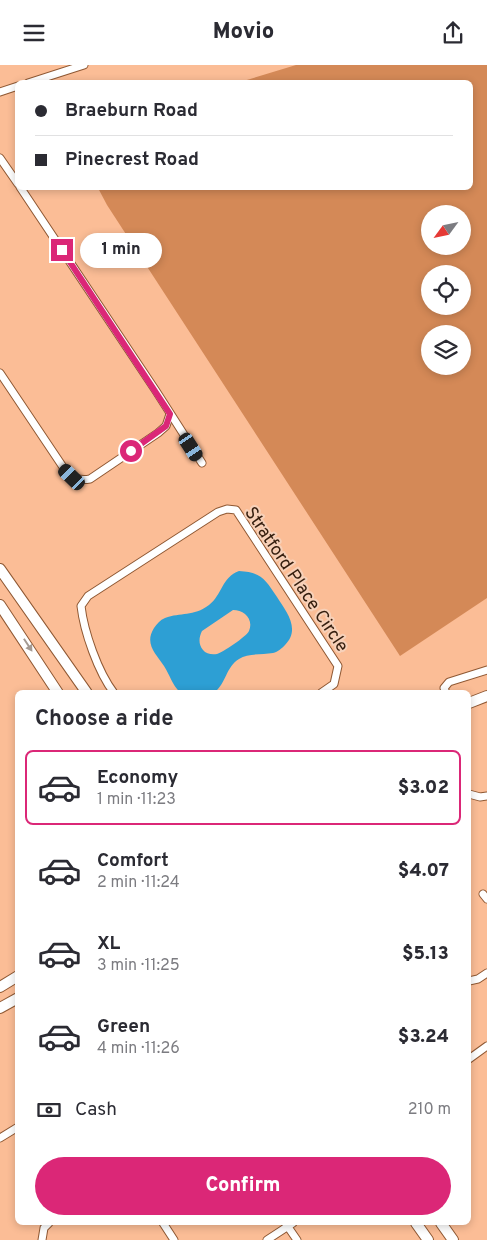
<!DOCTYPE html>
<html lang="en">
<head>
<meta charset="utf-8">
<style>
  body { margin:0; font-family:Overpass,sans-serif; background:#f7f7f7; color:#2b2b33; height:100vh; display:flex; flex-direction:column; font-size:19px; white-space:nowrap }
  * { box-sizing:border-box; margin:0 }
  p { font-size:16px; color:#7c7c81 }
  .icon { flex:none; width:28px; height:28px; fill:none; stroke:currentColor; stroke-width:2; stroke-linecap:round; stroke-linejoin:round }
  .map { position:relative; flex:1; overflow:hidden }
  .panel { position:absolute; left:15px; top:625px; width:456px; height:535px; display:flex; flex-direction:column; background:#fff; border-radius:8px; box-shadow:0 2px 8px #0003 }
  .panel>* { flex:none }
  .banner { position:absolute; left:15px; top:15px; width:458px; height:110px; border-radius:8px; box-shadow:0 2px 8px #0003; display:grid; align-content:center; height:110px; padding:0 20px; background:#fff }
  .needle { width:32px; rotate:237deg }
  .tools { position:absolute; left:421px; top:140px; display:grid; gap:10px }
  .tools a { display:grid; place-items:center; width:50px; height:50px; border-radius:50%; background:#fff; box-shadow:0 2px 8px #0003; font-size:25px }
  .end { position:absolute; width:22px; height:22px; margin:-11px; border:6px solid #db2777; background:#fff; box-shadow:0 0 0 2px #fff }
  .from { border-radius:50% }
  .bubble { position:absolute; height:35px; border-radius:18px; background:#fff; box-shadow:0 2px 8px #0003; font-size:16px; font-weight:800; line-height:35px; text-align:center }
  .car { position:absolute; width:15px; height:30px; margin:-15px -8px; border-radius:6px; box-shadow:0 0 4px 1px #0007; background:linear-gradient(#222 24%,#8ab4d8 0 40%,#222 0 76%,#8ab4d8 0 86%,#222 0) }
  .banner b { display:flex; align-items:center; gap:18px; height:48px; font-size:19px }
  .banner b+b { border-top:1px solid #e1e1e2 }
  .banner i { width:12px; height:12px; background:#2b2b33 }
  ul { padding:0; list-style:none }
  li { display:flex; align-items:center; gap:15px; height:75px; margin:0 10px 8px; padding:0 10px; border:2px solid transparent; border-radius:8px }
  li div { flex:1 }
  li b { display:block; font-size:19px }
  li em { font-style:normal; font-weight:800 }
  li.current { border-color:#db2777 }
  li>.icon { width:45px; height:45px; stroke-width:1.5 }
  h2 { padding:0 20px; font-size:22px; line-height:60px }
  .pay { display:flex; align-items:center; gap:12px; height:55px; padding:0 20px; font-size:19px }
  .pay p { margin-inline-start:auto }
  .action { display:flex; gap:10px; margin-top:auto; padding:10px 20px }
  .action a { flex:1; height:58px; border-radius:30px; background:#db2777; color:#fff; font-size:20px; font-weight:800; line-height:58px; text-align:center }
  header { display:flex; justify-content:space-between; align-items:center; height:65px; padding:0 20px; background:#fff; font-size:22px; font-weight:800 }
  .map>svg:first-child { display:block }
</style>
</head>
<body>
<header><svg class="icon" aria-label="menu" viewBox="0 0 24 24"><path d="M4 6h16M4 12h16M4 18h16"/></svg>Movio<svg class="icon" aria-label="share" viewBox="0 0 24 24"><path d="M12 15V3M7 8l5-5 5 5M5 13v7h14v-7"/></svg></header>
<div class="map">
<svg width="487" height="1175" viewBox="0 0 487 1175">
  <rect width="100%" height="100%" fill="#fbbd96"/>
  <!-- green -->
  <path fill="#d48957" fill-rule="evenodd" d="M296,0H487V533L400,591L107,140L98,123L470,122V18L240,17ZM430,149H462V181H430ZM430,209H462V241H430ZM430,269H462V301H430Z"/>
  <!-- water -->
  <path fill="#2d9fd4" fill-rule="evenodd" d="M239,506C261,507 265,514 277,532C286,546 301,564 285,580C282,583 278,587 273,588C262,590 248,588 239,594C226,602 226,618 215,627H180C172,620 170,610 164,601C156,589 144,579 154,563C157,559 160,555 165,553C181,547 193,552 209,540C222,530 222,512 239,506ZM233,545C244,545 254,554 249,566C246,572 223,587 217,589C212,590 206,589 203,585C198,579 199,572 202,566Z"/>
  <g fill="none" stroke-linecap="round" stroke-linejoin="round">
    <!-- street casing -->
    <g stroke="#8f5833" stroke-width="9">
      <g id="street">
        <path d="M28,18L84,0"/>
        <path d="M0,27L18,21"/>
        <path d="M0,93L18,119"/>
        <path d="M20,122L156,326L202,398"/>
        <path d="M0,308L65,405C73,413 79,416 90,414L158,368L166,361L170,349"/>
        <path d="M114,628C98,607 84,567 81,541L88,531L218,447L227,444L236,445L338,601L334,619L321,628"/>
        <path d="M446,628L444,623L449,617L487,605"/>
        <path d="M469,729L480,732L487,731"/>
        <path d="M483,829L487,834"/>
        <path d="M469,916L478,914L487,908"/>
        <path d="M469,994L487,981"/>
        <path d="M0,1073L18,1062"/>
        <path d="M163,1158L174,1175"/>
        <path d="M286,1159L297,1175"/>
        <path d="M42,1175L44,1163L49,1158"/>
        <path d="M267,1175L293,1158"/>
      </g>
    </g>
    <!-- secondary casing -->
    <g stroke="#8f5833" stroke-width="12">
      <g id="secondary">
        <path d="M0,504L87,628"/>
        <path d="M0,540L58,628"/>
        <path d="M469,638L487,631"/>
        <path d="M0,922L18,911"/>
        <path d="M0,943L18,933"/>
        <path d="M416,1158L428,1175"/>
        <path d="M441,1158L453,1175"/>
      </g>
    </g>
    <!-- street -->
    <use href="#street" stroke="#fff" stroke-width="7"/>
    <!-- secondary -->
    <use href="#secondary" stroke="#fff" stroke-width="10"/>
  </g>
  <!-- one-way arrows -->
  <defs><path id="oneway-solid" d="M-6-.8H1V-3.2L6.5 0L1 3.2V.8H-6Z" transform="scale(1.25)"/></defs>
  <use fill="#a49a93" href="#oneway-solid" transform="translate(28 580) rotate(57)"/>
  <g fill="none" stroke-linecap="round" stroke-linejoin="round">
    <!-- route -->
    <path stroke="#db2777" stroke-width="6" d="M62,185L170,349L166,361L131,386"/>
  </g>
  <g text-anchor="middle" stroke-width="4" stroke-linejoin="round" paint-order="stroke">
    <!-- street labels -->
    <g font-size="18" fill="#351e0e" stroke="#f7d1b9">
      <text transform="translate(297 514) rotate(56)" y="6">Stratford Place Circle</text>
    </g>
  </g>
</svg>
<div class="tools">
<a><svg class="needle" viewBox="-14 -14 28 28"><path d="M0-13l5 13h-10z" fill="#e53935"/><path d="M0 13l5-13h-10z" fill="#7c7c81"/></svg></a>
<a><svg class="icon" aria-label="locate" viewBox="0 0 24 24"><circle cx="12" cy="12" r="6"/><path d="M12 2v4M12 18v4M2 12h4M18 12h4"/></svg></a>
<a><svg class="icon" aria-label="layers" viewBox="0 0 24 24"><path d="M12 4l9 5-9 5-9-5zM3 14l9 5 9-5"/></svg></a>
</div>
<i class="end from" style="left:131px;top:386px"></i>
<i class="end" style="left:62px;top:185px"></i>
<div class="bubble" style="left:80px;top:168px;width:82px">1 min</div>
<i class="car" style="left:191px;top:382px;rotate:147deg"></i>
<i class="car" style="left:72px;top:412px;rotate:314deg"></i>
<div class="banner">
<b><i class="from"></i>Braeburn Road</b>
<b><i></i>Pinecrest Road</b>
</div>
<section class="panel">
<h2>Choose a ride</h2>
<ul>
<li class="current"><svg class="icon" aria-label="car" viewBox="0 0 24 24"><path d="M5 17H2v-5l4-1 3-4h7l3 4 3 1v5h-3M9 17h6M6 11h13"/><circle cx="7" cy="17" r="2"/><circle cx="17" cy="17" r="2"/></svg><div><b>Economy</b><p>1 min · 11:23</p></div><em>$3.02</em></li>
<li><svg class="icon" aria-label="car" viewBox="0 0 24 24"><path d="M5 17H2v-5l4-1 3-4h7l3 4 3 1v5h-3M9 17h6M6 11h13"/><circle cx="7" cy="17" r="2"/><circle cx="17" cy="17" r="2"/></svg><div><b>Comfort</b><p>2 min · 11:24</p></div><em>$4.07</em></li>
<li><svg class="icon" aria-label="car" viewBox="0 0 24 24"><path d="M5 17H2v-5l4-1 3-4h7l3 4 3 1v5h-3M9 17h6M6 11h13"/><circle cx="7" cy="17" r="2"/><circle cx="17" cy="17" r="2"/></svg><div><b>XL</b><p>3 min · 11:25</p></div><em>$5.13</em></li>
<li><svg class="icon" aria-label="car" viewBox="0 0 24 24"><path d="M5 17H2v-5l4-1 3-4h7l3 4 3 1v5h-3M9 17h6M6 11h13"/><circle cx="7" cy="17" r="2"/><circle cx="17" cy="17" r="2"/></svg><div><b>Green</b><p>4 min · 11:26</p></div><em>$3.24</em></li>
</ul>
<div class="pay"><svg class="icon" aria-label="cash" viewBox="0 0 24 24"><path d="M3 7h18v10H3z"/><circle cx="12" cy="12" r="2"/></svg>Cash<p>210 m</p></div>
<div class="action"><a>Confirm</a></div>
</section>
</div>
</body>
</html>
